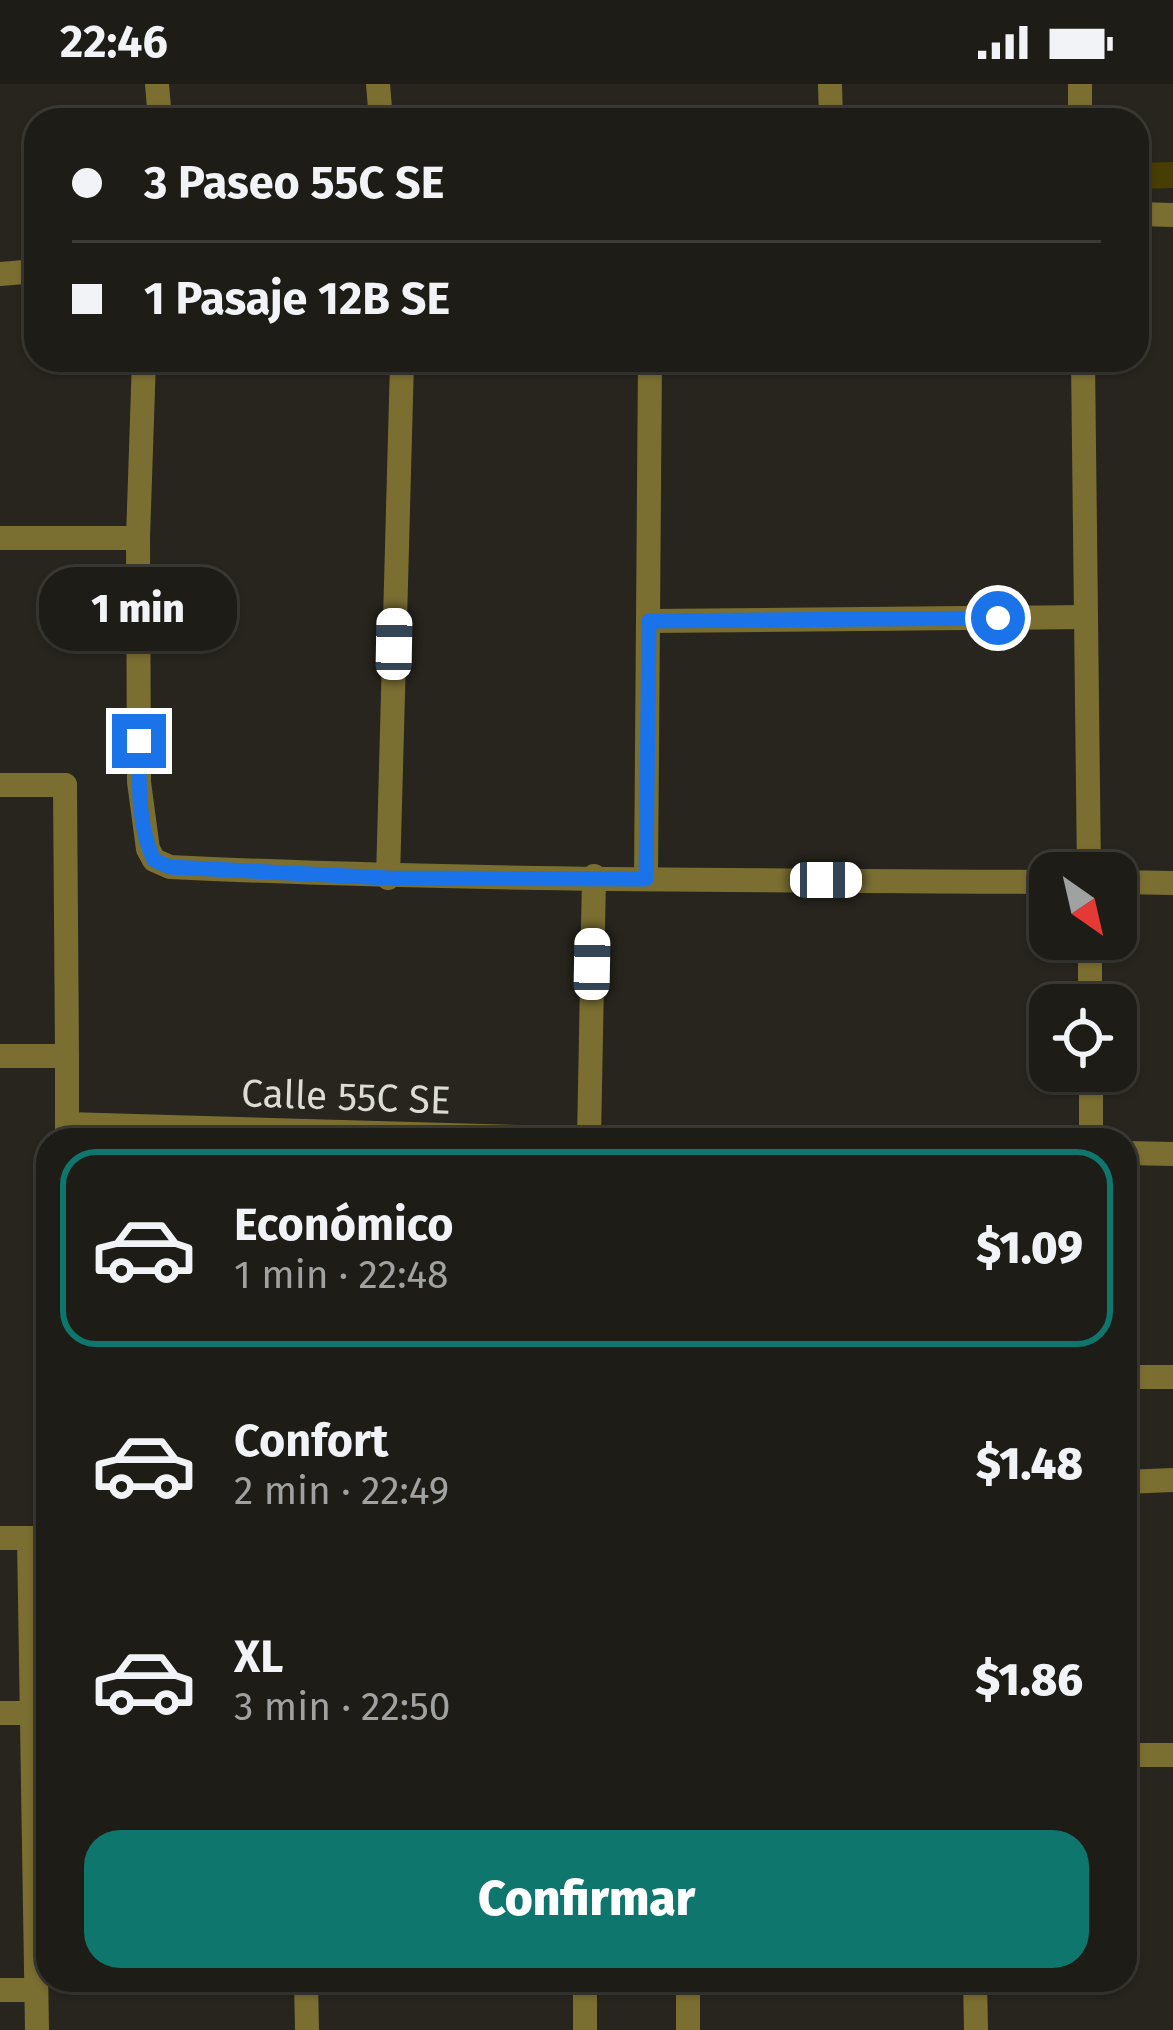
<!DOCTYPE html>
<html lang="es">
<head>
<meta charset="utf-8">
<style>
  body { margin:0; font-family:"Fira Sans",sans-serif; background:#2a2923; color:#f1f3f6; height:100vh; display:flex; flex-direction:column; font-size:45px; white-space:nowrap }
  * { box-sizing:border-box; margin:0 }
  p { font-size:39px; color:#a0a1a1 }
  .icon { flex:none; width:66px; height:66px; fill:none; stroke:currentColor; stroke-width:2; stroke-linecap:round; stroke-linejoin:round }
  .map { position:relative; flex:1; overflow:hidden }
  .drawer { position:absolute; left:36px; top:1044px; width:1101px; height:864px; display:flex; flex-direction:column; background:#1d1c16; border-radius:36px; box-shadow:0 3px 9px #0004,0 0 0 3px #3b3a35 }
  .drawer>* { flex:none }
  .guide { position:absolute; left:24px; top:24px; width:1125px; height:264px; border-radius:36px; box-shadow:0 3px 9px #0004,0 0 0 3px #3b3a35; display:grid; align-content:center; height:264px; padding:0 48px; background:#1d1c16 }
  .needle { width:78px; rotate:146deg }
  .buttons { position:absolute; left:1029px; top:768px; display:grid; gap:24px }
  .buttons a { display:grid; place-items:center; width:108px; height:108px; border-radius:24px; background:#1d1c16; box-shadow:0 3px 9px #0004,0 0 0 3px #3b3a35; font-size:60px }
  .end { position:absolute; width:54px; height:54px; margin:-27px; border:15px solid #1a73e8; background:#fff; box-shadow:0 0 0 6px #fff }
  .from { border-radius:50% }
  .bubble { position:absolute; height:84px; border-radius:36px; background:#1d1c16; box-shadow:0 3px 9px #0004,0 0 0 3px #3b3a35; font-size:39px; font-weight:800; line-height:84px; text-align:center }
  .car { position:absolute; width:36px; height:72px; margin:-36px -18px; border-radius:15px; box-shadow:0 0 9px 3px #0007; background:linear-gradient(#fff 24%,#345 0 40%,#fff 0 76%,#345 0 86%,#fff 0) }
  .guide b { display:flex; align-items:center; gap:42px; height:114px; font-size:45px }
  .guide b+b { border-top:3px solid #3b3a35 }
  .guide i { width:30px; height:30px; background:#f1f3f6 }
  ul { padding:21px 0 0; list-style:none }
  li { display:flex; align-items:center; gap:36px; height:198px; margin:0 24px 18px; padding:0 24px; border:6px solid transparent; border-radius:36px }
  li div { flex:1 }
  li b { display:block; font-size:45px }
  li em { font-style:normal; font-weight:800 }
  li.active { border-color:#0f766e }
  li>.icon { width:108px; height:108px; stroke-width:1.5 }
  .primary-button { display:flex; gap:24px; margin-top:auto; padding:24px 48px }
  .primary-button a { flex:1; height:138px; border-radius:36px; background:#0f766e; color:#fff; font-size:48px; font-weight:800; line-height:138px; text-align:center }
  .status { display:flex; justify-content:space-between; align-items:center; height:84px; padding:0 60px; background:#1d1c16; direction:ltr }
  .status svg { height:33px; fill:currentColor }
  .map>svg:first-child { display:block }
</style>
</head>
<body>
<div class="status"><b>22:46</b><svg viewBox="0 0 49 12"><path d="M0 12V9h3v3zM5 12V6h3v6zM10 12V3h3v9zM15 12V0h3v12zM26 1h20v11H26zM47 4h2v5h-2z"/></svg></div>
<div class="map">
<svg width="1173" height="1946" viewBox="0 0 1173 1946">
  <rect width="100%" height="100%" fill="#27251d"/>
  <!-- building -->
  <path fill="#483d02" d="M1173,78V104L1137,105V79Z"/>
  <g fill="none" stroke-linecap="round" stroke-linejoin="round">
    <!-- pedestrian -->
    <path stroke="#7a6e31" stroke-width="24" d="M65,701L67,972"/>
    <!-- minor -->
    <g stroke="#7a6e31" stroke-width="24">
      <path d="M157,0L160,36"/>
      <path d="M378,0L381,36"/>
      <path d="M830,0L831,36"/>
      <path d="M1080,0V36"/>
      <path d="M144,276L138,454L139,698L148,765L154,776L170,783C463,797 757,796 1050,798"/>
      <path d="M1083,276L1089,789"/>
      <path d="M144,279L707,276"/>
      <path d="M0,454H138"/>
      <path d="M649,537L1086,533"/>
      <path d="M0,701H65"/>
      <path d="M388,794L402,278"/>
      <path d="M646,795L650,276"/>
      <path d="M1116,798L1173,799"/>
      <path d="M1090,855V921"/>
      <path d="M0,972H67V1052"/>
      <path d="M1091,987V1056"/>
      <path d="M67,1040L623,1056"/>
      <path d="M589,1056L594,792"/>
      <path d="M1125,1069L1173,1070"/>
      <path d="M1125,1293H1173"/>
      <path d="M1125,1398L1173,1396"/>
      <path d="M0,1454H48"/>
      <path d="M29,1455L37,1946"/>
      <path d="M0,1629H29"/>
      <path d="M1125,1671H1173"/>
      <path d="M306,1896L307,1946"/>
      <path d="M585,1896V1946"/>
      <path d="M975,1896L976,1946"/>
      <path d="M0,1906H33"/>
      <path d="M688,1946V1896"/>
    </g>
    <!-- tertiary -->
    <g stroke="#7a6e31" stroke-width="24">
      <path d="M1137,130L1173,131"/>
      <path d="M0,190L36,187"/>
    </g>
  </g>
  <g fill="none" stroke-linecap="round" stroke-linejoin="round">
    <!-- route -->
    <path stroke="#1a73e8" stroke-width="15" d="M139,657C139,695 137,742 154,776L170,783L388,794L646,795L649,537L998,534"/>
  </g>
  <g text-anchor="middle" stroke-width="9" stroke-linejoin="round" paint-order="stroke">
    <!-- street labels -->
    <g font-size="39" fill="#dcdbd5" stroke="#27251d">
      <text transform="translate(346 1012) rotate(2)" y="14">Calle 55C SE</text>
    </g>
  </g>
</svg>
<div class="buttons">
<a><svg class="needle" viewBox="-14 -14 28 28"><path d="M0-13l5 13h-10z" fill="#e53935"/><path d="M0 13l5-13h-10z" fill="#a0a1a1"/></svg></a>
<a><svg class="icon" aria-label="locate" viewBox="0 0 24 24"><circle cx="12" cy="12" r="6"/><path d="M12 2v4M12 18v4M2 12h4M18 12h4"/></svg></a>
</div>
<i class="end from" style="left:998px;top:534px"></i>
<i class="end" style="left:139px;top:657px"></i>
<div class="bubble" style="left:39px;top:483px;width:198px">1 min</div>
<i class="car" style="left:394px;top:560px;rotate:1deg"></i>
<i class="car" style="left:826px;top:796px;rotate:90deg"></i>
<i class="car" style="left:592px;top:880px;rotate:1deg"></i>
<div class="guide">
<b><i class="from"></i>3 Paseo 55C SE</b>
<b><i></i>1 Pasaje 12B SE</b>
</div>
<section class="drawer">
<ul>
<li class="active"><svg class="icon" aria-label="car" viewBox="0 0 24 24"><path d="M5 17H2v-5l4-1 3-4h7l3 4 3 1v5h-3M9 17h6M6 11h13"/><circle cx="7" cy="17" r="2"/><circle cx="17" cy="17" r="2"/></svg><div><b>Económico</b><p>1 min · 22:48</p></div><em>$1.09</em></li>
<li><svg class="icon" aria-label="car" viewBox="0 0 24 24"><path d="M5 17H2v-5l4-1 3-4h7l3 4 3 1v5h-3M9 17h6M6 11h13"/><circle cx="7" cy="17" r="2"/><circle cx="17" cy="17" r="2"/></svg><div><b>Confort</b><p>2 min · 22:49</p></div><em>$1.48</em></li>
<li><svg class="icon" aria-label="car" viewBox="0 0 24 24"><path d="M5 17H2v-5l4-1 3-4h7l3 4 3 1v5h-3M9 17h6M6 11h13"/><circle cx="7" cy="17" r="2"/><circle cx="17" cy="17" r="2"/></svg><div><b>XL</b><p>3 min · 22:50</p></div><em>$1.86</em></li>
</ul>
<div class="primary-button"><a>Confirmar</a></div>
</section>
</div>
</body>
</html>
